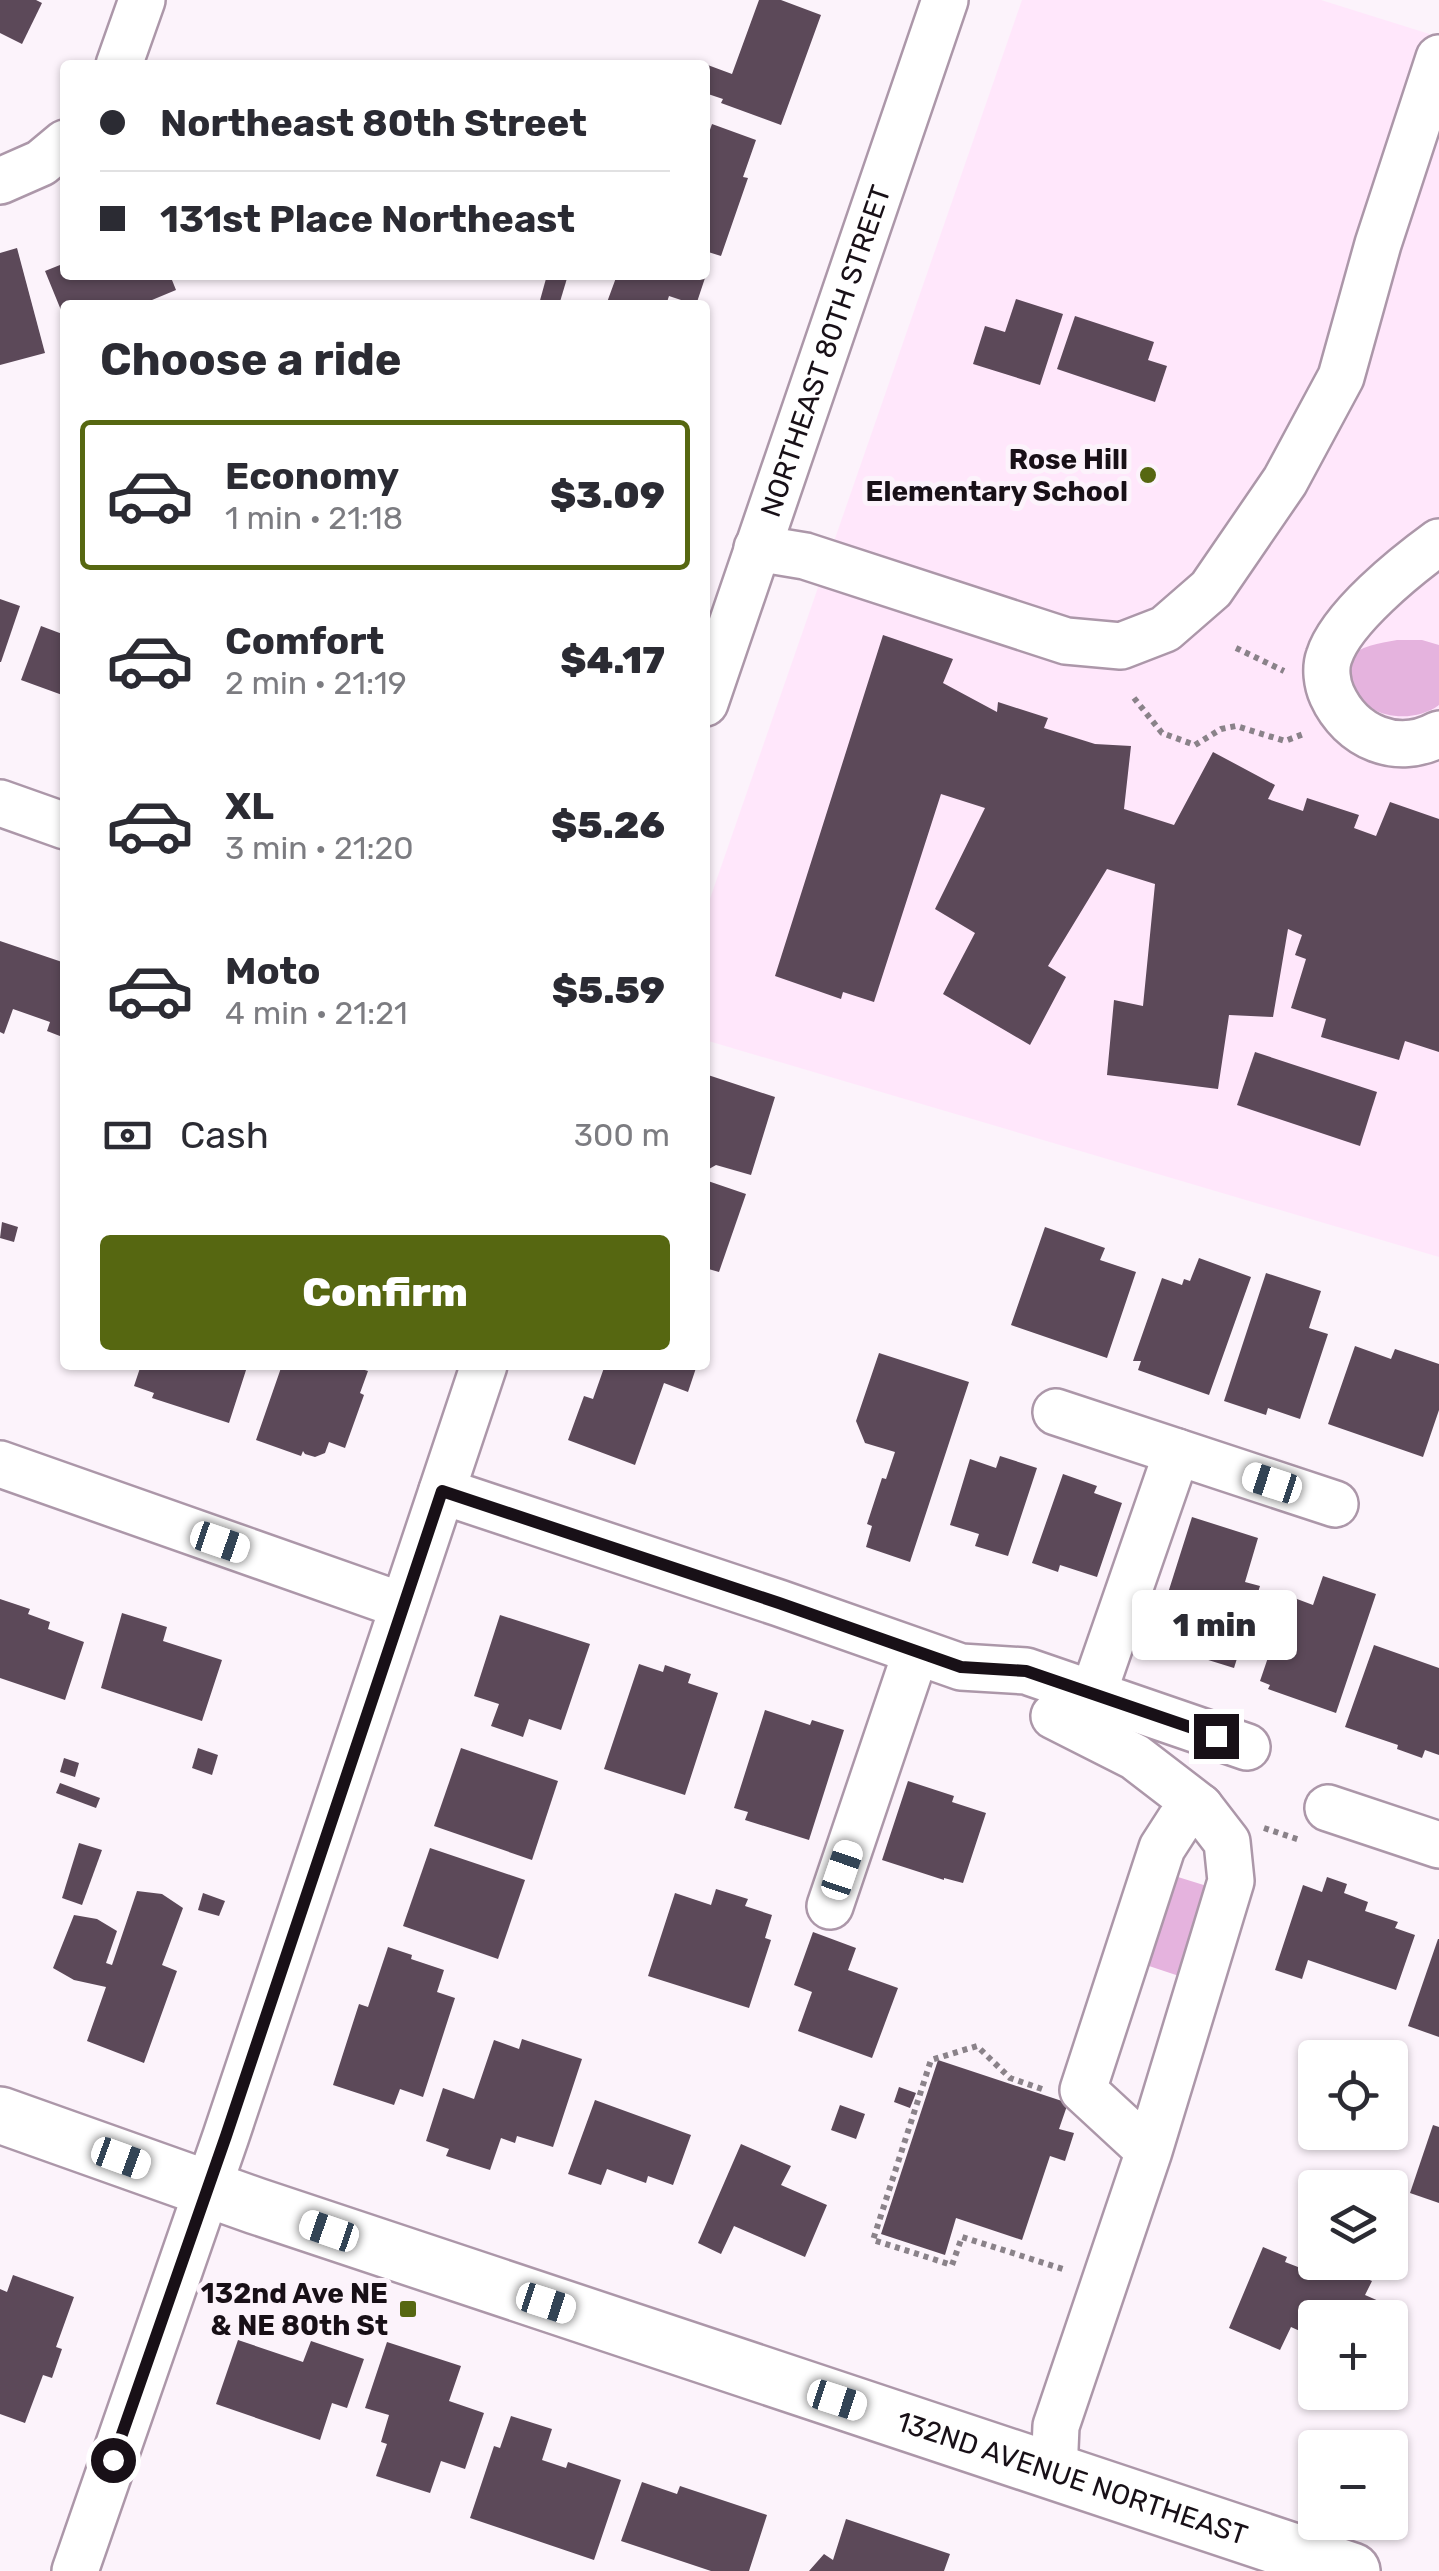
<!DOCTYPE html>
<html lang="en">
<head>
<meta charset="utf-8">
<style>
  body { margin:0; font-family:Rubik,sans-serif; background:#f7f7f7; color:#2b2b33; height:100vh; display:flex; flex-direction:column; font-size:38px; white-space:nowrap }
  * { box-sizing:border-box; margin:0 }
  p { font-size:32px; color:#7c7c81 }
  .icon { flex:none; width:55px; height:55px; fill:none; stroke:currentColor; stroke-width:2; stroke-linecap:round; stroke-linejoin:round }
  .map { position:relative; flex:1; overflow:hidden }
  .panel { position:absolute; left:60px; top:300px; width:650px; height:1070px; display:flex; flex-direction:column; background:#fff; border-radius:10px; box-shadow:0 2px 8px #0004 }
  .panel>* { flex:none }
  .top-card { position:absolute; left:60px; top:60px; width:650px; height:220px; border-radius:10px; box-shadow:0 2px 8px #0004; display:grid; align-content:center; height:220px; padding:0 40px; background:#fff }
  .buttons { position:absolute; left:1298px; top:2040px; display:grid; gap:20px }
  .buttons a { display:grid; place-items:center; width:110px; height:110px; border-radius:10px; background:#fff; box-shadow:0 2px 8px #0004; font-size:50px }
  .end { position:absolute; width:45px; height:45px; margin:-22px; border:12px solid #181017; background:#fff; box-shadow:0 0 0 5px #fff }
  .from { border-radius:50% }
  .bubble { position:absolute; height:70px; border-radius:10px; background:#fff; box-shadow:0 2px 8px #0004; font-size:32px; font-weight:800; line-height:70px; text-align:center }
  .car { position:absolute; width:30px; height:60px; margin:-30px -15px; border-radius:12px; box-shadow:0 0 8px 2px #0007; background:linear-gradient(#fff 24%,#345 0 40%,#fff 0 76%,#345 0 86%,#fff 0) }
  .top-card b { display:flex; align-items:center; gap:35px; height:95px; font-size:38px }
  .top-card b+b { border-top:2px solid #e1e1e2 }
  .top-card i { width:25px; height:25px; background:#2b2b33 }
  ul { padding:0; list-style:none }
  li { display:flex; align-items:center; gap:30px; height:150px; margin:0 20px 15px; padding:0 20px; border:5px solid transparent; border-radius:10px }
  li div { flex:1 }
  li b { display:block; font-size:38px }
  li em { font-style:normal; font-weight:800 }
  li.selected { border-color:#566711 }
  li>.icon { width:90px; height:90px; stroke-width:1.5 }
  h2 { padding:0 40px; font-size:45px; line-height:120px }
  .pay { display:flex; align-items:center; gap:25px; height:110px; padding:0 40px; font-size:38px }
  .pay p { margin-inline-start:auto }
  .cta { display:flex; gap:20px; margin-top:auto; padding:20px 40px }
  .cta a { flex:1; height:115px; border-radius:10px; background:#566711; color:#fff; font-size:40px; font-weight:800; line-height:115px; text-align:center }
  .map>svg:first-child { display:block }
</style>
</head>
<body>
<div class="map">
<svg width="1439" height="2571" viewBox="0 0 1439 2571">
  <rect width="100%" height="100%" fill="#fcf3fb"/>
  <!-- built -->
  <path fill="#ffe7fb" d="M1022,0H1321L1439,37V1257L705,1040V913Z"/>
  <!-- green -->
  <g fill="#e5b3de">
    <path d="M1397,640H1422L1439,645V705C1412,725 1363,719 1350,683C1347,676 1347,667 1347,659C1360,646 1379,643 1397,640Z"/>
    <path d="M1149,1868L1239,1896L1209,1986L1119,1956Z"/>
  </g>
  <!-- building -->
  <g fill="#5c4959">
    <path d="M0,0H36L42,3L22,44L0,33Z"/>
    <path d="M759,0H781L821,15L781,125L721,103L723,99L705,93V64L732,74Z"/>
    <path d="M712,124L756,140L743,177L748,178L721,256L705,251V144Z"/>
    <path d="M17,248L45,353L0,365V253Z"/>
    <path d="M65,263V275H170L176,290L140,305H65V320L45,271Z"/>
    <path d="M547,275H568L559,305L539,304Z"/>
    <path d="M617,275H706L696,305L669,296L666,305H606Z"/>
    <path d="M1016,299L1063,314L1040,385L973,364L985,326L1005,332Z"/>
    <path d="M1075,316L1154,342L1148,360L1167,366L1155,402L1057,369Z"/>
    <path d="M0,599L20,606L1,662H0Z"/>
    <path d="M41,626L65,635V696L21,680Z"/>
    <path d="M883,635L953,659L943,683L997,712L998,702L1048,718L1044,728L1095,744L1131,746L1124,809L1174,825L1213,752L1275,785L1268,799L1303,811L1307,798L1359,815L1354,828L1376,836L1390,802L1439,819V1052L1405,1041L1399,1060L1321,1037L1326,1019L1291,1008L1306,959L1295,955L1302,935L1288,929L1273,1017L1229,1015L1218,1089L1107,1075L1114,1000L1143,1006L1155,884L1107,869L1048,966L1066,977L1030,1045L943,994L975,933L935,909L985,808L941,794L874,1002L843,992L841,999L775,976Z"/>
    <path d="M0,941L65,963V1038L47,1031L50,1022L13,1009L4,1034L0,1032Z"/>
    <path d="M1255,1052L1377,1092L1360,1146L1237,1105Z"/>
    <path d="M705,1074L775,1097L751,1175L716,1165L709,1169L705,1168Z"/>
    <path d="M705,1180L746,1194L719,1272L705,1268Z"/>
    <path d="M2,1222L18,1227L14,1242L0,1238Z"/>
    <path d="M1045,1227L1105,1248L1100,1260L1136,1272L1107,1358L1011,1325Z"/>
    <path d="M1199,1258L1251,1277L1209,1395L1138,1370L1141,1361H1133L1162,1278L1182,1285L1184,1279L1190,1281Z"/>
    <path d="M1266,1273L1321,1291L1309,1328L1328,1334L1300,1419L1268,1408L1266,1415L1224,1401Z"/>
    <path d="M1355,1346L1391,1359L1395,1349L1439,1364V1410L1423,1457L1328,1424Z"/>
    <path d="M879,1353L969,1382L910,1562L866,1547L872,1526L867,1524L882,1478L886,1479L895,1452L865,1443L856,1421Z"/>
    <path d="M141,1365H241L247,1367L229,1423L152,1398L154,1393L134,1386Z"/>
    <path d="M282,1365H349L368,1371L360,1393L364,1395L345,1448L329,1442L325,1453L315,1457L305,1454L303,1451L301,1456L256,1440Z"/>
    <path d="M605,1365H697L688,1392L664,1383L635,1465L568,1440L584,1396L593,1399Z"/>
    <path d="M1000,1456L1037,1468L1008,1556L975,1546L979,1534L950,1525L970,1459L996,1468Z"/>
    <path d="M1063,1474L1097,1486L1094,1493L1122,1503L1097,1577L1060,1565L1058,1572L1032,1563Z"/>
    <path d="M1192,1517L1258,1538L1245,1582L1260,1586L1234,1668L1205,1659L1207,1652L1200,1650L1198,1656L1170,1647L1173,1637L1156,1631Z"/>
    <path d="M1323,1576L1376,1594L1336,1713L1268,1689L1270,1685L1260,1681L1289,1596L1313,1605Z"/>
    <path d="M0,1599L30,1609L28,1614L50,1622L48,1629L84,1642L65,1700L0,1678Z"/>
    <path d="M122,1613L167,1627L163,1641L222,1660L202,1721L101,1688Z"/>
    <path d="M500,1615L590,1644L561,1730L529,1719L523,1737L491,1726L499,1704L474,1696Z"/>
    <path d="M1374,1645L1439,1668V1755L1425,1750L1422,1758L1397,1749L1398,1745L1345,1727Z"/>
    <path d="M639,1664L663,1672L665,1665L691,1674L688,1683L718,1693L685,1795L604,1769Z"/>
    <path d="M765,1710L810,1725L812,1720L844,1730L809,1840L745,1820L748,1812L734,1808Z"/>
    <path d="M198,1748L218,1755L212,1775L192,1768Z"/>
    <path d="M461,1748L558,1781L532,1860L434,1826Z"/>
    <path d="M64,1758L79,1763L75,1777L60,1772Z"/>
    <path d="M908,1781L954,1796L952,1802L986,1813L963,1883L944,1878V1880L882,1860Z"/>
    <path d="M60,1783L100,1798L96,1808L56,1793Z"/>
    <path d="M79,1843L102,1850L82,1905L62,1898Z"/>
    <path d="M430,1848L525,1880L498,1959L403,1926Z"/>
    <path d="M1327,1877L1347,1884L1344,1893L1368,1902L1365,1911L1398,1922L1395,1928L1415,1935L1396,1990L1308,1960L1302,1979L1275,1970L1303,1885L1322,1892Z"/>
    <path d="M716,1889L748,1899L745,1906L772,1915L765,1938L771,1940L749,2008L648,1976L675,1893L711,1905Z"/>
    <path d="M137,1891L162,1894L183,1908L162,1965L177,1971L144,2063L87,2041L106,1987L74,1980L53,1968L74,1915L97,1919L117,1931L106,1963L112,1965Z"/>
    <path d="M203,1893L225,1901L219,1916L198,1910Z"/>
    <path d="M813,1932L856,1948L848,1970L898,1988L872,2058L798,2031L812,1992L794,1985Z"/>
    <path d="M1438,1939H1439V2037L1408,2026Z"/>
    <path d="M388,1947L412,1955L411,1959L444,1970L437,1992L455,1998L423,2097L400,2089L394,2105L333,2085L359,2004L368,2007Z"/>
    <path d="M522,2039L582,2059L553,2147L517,2136L515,2143L501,2138L490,2170L446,2156L449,2149L426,2141L443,2088L474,2099L494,2040L519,2049Z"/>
    <path d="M938,2060L1068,2103L1059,2129L1074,2133L1065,2161L1050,2156L1022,2240L956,2218L945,2255L881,2234Z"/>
    <path d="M899,2087L916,2093L910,2108L894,2102Z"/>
    <path d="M595,2100L691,2135L673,2185L648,2176L646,2183L607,2169L601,2185L568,2174Z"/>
    <path d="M840,2105L865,2114L856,2139L831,2130Z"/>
    <path d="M1433,2125L1439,2127V2203L1410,2193Z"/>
    <path d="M741,2144L791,2166L781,2185L827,2205L805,2257L734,2226L721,2254L698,2243Z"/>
    <path d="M1263,2247L1287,2257L1285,2262L1311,2272L1317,2262L1335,2271L1337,2266L1372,2281L1365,2295L1404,2312L1390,2343V2318H1315V2327L1311,2336L1291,2327L1280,2350L1229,2328Z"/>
    <path d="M13,2275L74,2297L56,2347L62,2349L52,2378L43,2375L25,2423L0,2414V2289L7,2292Z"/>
    <path d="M238,2340L303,2362L311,2341L364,2359L347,2408L332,2403L320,2440L216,2404Z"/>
    <path d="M387,2342L461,2366L449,2401L484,2413L465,2469L441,2461L430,2493L376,2476L387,2444L381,2442L389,2415L365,2408Z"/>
    <path d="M511,2416L552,2429L542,2460L566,2468L568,2462L621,2480L594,2560L470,2518L494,2446L500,2448Z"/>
    <path d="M642,2482L677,2494L680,2486L767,2515L749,2571H711L621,2541Z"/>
    <path d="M846,2519L950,2554L944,2571H809L824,2554L833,2560Z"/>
  </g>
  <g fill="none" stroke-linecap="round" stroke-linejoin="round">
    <!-- minor casing -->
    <g stroke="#ac97a9" stroke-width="50">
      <g id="minor">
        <path d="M119,65L142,0"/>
        <path d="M0,181L41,163L65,143"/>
        <path d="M1439,542C1406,566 1341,618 1329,657C1325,668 1327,684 1332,695C1351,737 1397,757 1439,734"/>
        <path d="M757,548L805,556L1066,641L1121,646L1165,629L1211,589L1285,481L1341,377L1378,244L1439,58"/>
        <path id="s1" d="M705,703L945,0"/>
        <path d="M0,803L65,826"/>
        <path d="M1056,1412L1335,1504"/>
        <path d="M0,1464L403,1606"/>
        <path d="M442,1491L779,1603L961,1667L1026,1671L1247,1747"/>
        <path d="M1093,1694L1177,1452"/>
        <path d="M1054,1716L1135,1757L1200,1807"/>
        <path d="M1328,1808L1439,1845"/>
        <path d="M830,1906L916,1652"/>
        <path d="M1054,2472L1056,2426L1149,2151L1231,1881L1227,1842L1200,1807L1180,1820L1162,1848L1083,2090L1149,2151"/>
        <path d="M75,2571L226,2136L484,1365"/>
      </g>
    </g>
    <!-- major casing -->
    <g stroke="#ac97a9" stroke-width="60">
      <g id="major">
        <path id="s2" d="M0,2115L256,2206L1352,2571"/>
      </g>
    </g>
    <!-- path -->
    <g stroke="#8a8289" stroke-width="6" stroke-dasharray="5 5" stroke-linecap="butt">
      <path d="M1236,648L1284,671"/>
      <path d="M1134,698L1162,733L1195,745L1221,729L1236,726L1285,741L1306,733"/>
      <path d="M1264,1828L1300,1840"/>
      <path d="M1042,2089L1010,2078L977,2046L931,2060L873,2240L952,2265L962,2237L1063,2269"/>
    </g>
    <!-- minor -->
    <use href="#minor" stroke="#fff" stroke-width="45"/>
    <!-- major -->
    <use href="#major" stroke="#fff" stroke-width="55"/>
  </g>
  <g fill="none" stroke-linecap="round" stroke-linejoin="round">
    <!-- route -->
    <path stroke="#181017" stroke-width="12" d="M113,2460L226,2136L442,1491L779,1603L961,1667L1026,1671L1216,1736"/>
  </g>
  <!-- markers -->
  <g fill="#566711" stroke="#fcf3fb" stroke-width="4">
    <circle cx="1148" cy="475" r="10"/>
    <rect x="398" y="2299" width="20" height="20" rx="5"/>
  </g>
  <g text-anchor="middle" stroke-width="10" stroke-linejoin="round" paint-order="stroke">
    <!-- street labels -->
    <g font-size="28" fill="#181017" stroke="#fcf3fb">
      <text dy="10" stroke="none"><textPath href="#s1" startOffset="372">NORTHEAST 80TH STREET</textPath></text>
      <text dy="10" stroke="none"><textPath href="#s2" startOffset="1132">132ND AVENUE NORTHEAST</textPath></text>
    </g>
    <!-- poi labels -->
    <g font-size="28" font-weight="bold" fill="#181017" stroke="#fcf3fb" text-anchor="end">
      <text x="1128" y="469">Rose Hill<tspan x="1128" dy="32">Elementary School</tspan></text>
      <text x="388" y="2303">132nd Ave NE<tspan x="388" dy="32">&amp; NE 80th St</tspan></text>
    </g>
  </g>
</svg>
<div class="buttons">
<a><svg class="icon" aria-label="locate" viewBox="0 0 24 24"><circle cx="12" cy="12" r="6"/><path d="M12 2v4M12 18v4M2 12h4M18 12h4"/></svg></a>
<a><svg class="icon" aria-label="layers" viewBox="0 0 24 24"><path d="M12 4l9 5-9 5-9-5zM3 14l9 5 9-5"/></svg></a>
<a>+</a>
<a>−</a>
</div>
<i class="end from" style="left:113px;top:2460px"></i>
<i class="end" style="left:1216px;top:1736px"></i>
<div class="bubble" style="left:1132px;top:1590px;width:165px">1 min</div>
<i class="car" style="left:1272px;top:1483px;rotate:288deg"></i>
<i class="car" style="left:220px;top:1542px;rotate:109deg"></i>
<i class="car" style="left:842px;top:1870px;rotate:19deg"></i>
<i class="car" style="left:121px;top:2158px;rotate:110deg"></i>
<i class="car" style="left:329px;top:2231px;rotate:289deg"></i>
<i class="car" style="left:546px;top:2303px;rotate:108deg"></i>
<i class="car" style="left:837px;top:2400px;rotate:108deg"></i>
<div class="top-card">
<b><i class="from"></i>Northeast 80th Street</b>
<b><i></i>131st Place Northeast</b>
</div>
<section class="panel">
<h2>Choose a ride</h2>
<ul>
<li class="selected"><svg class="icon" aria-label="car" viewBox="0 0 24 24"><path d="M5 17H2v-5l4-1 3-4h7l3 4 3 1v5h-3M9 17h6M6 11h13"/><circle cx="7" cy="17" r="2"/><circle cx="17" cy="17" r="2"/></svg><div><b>Economy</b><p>1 min · 21:18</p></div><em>$3.09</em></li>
<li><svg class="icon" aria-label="car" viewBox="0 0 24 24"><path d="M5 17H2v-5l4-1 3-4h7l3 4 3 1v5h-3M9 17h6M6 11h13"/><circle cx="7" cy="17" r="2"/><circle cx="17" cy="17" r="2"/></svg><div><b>Comfort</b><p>2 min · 21:19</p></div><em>$4.17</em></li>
<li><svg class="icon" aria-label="car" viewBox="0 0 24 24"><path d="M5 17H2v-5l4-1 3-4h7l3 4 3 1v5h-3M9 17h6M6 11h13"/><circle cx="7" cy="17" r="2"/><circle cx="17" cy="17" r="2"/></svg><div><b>XL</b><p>3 min · 21:20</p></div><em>$5.26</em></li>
<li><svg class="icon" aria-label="car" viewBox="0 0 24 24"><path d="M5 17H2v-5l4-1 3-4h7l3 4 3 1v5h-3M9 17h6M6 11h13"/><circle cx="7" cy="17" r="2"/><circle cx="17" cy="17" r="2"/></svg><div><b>Moto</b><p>4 min · 21:21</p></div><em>$5.59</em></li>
</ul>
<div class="pay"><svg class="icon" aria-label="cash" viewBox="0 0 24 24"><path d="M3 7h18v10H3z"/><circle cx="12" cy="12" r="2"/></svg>Cash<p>300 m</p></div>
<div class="cta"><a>Confirm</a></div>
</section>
</div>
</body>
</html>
